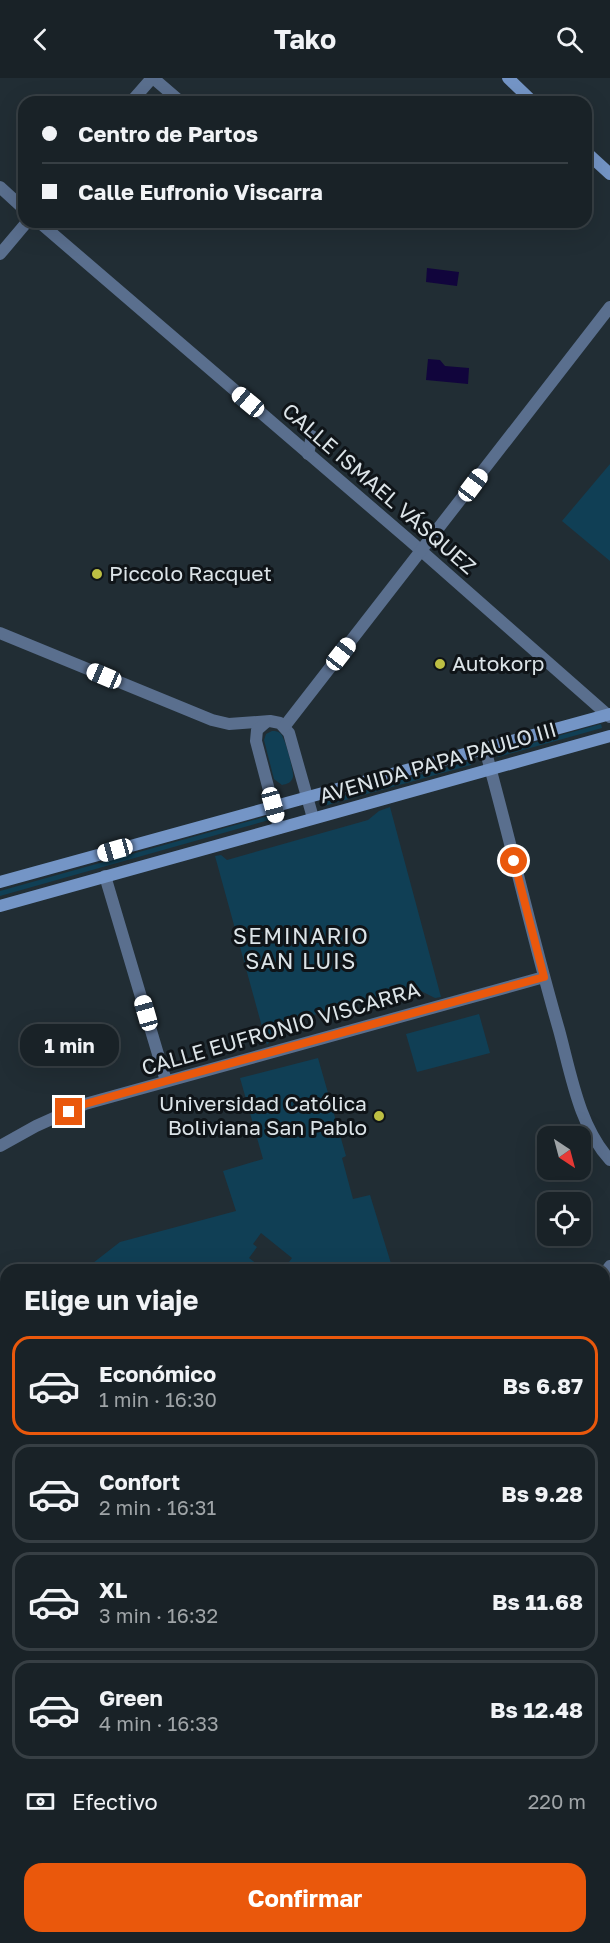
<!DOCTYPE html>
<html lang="es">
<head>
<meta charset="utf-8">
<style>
  body { margin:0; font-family:"Golos Text",sans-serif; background:#262f33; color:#f1f3f6; height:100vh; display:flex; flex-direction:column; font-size:22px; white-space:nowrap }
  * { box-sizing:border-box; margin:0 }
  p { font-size:20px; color:#9fa4a7 }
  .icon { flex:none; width:33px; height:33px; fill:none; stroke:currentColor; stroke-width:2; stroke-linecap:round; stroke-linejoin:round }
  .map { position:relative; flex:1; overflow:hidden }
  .panel { position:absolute; left:0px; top:1186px; width:610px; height:680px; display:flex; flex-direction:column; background:#192227; border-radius:18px 18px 0 0; box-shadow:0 6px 24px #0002,0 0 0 2px #373f44 }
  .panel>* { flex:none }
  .top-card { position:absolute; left:18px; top:18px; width:574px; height:132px; border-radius:18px; box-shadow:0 6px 24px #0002,0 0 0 2px #373f44; display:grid; align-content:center; height:132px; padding:0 24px; background:#192227 }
  .needle { width:39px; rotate:144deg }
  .buttons { position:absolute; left:537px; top:1048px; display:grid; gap:12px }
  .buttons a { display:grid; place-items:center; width:54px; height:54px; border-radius:12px; background:#192227; box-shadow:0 6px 24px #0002,0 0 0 2px #373f44; font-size:30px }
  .end { position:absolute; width:27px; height:27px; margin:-14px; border:8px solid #ea580c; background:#fff; box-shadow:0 0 0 3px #fff }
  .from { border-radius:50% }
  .bubble { position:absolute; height:42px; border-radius:18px; background:#192227; box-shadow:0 6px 24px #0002,0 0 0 2px #373f44; font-size:20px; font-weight:700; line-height:42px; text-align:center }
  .car { position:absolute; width:18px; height:36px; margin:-18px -9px; border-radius:8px; box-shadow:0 0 4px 2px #0007; background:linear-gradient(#fff 24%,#345 0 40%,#fff 0 76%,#345 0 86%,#fff 0) }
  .top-card b { display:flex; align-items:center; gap:21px; height:57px; font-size:22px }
  .top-card b+b { border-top:2px solid #373f44 }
  .top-card i { width:15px; height:15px; background:#f1f3f6 }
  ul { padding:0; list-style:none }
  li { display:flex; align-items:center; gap:18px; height:99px; margin:0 12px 9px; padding:0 12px; border:3px solid #373f44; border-radius:18px }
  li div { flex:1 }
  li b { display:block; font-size:22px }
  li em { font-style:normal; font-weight:700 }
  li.on { border-color:#ea580c }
  li>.icon { width:54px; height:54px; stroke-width:1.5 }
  h2 { padding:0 24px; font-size:27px; line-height:72px }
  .pay { display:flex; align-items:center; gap:15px; height:66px; padding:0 24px; font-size:22px }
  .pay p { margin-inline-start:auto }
  .primary-button { display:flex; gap:12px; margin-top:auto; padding:12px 24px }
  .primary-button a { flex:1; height:69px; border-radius:18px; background:#ea580c; color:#fff; font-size:24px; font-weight:700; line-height:69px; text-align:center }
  header { display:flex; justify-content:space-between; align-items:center; height:78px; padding:0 24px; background:#192227; font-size:27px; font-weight:700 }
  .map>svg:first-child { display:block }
</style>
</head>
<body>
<header><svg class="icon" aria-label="back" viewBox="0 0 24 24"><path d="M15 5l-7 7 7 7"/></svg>Tako<svg class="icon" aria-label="search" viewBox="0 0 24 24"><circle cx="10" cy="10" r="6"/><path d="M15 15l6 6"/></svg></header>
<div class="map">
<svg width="610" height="1865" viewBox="0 0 610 1865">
  <rect width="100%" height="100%" fill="#212d34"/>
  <!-- green -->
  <g fill="#103f55">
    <path d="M610,386V483L562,443Z"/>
    <path d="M601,646L602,650L498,679L497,675Z"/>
    <path d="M272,653C276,653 278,653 281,656C285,660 294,694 293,699C291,705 287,706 282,707L274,701L264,662L266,656Z"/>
    <path d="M470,683L471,687L324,728L322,724Z"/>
    <path d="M390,729L441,919L435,920L413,909L285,945L267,967L215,778L221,777L227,782L368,742L379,733Z"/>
    <path d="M268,738L269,742L0,818V813Z"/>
    <path d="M479,936L490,975L417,994L406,956Z"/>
    <path d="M318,980L346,1078L342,1080L353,1121L370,1117L393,1192H283L292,1180L261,1155L253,1166L257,1169L249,1180L265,1192H84L120,1164L236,1133L223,1093L263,1081L240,1000Z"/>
  </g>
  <!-- water -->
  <g fill="#11053c">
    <path d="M427,190L459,194L457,208L426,204Z"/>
    <path d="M428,281L440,282L445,288L469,290L468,306L426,302Z"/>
  </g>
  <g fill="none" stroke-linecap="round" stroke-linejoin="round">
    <!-- street -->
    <g stroke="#5a6f8e" stroke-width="12">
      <path d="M153,0L181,24"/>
      <path d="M131,24L152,0"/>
      <path d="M0,109L24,131"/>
      <path d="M39,144L409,462L610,639"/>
      <path d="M0,176L27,144"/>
      <path d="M308,376L312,358"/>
      <path d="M0,555L212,642L229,646L270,643L280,645L289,655L313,740"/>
      <path d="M265,645L257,652L256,663L279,750"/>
      <path d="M284,649L610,229"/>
      <path d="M485,671C511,764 532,859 559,952C571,996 579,1048 610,1082"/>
      <path d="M105,798L166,1003"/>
      <path d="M0,1068L36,1048L85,1026L544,899"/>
      <path d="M604,1196L610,1188"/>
      <path d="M0,1495L6,1500"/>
    </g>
    <!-- secondary -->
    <g stroke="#7495c6" stroke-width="12">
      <path d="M508,0L533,24"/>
      <path d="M586,74L610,96"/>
      <path d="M0,804L610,636"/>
      <path d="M0,828L610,658"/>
      <path d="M604,1410L610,1406"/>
      <path d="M171,1865L174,1860"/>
    </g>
  </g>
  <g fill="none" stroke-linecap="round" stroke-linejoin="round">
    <!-- route -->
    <path stroke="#ea580c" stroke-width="8" d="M69,1034L85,1026L166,1003L544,899L514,783"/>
  </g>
  <!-- markers -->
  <g fill="#bdbf43" stroke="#0f1418" stroke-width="2">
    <circle cx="97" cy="496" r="6"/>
    <circle cx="440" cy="586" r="6"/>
    <circle cx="379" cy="1038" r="6"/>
  </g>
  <g text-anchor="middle" stroke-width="6" stroke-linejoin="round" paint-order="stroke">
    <!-- street labels -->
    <g font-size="21" fill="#dce4e8" stroke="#0f1418">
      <text transform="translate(379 411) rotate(41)" y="7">CALLE ISMAEL VÁSQUEZ</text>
      <text transform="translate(438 685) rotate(-16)" y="7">AVENIDA PAPA PAULO III</text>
      <text transform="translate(281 951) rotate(-16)" y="7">CALLE EUFRONIO VISCARRA</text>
    </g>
    <!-- poi labels -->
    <g font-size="21" fill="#dce4e8" stroke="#0f1418" text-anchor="start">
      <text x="109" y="503">Piccolo Racquet</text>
      <text x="452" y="593">Autokorp</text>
      <text x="367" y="1033" text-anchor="end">Universidad Católica<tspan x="367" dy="24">Boliviana San Pablo</tspan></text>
    </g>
    <!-- neighbourhood labels -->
    <g font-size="22" letter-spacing="1.5" fill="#dce4e8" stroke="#0f1418">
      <text x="301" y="866">SEMINARIO<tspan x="301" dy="25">SAN LUIS</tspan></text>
    </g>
  </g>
</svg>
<div class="buttons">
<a><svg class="needle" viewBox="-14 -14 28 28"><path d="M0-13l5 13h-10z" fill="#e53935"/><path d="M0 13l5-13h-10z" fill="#9fa4a7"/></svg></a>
<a><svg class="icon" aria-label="locate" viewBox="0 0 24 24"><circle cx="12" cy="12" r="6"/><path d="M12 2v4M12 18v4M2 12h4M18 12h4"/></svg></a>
</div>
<i class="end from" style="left:514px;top:783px"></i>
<i class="end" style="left:69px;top:1034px"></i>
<div class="bubble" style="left:20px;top:946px;width:99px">1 min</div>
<i class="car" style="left:248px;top:324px;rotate:310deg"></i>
<i class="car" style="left:473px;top:407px;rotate:37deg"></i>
<i class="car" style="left:341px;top:576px;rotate:38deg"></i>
<i class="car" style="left:104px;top:598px;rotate:293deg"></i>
<i class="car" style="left:273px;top:727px;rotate:165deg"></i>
<i class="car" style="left:115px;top:772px;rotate:254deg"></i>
<i class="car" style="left:146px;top:935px;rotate:344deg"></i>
<div class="top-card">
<b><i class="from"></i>Centro de Partos</b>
<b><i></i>Calle Eufronio Viscarra</b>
</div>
<section class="panel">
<h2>Elige un viaje</h2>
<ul>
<li class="on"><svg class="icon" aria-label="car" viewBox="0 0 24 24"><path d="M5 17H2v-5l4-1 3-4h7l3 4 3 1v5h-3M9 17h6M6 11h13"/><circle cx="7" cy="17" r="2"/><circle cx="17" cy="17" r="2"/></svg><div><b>Económico</b><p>1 min · 16:30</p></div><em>Bs 6.87</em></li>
<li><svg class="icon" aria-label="car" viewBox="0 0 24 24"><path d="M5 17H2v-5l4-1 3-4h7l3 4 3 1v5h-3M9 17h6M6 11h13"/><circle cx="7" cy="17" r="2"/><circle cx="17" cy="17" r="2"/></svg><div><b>Confort</b><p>2 min · 16:31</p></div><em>Bs 9.28</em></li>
<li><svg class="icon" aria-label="car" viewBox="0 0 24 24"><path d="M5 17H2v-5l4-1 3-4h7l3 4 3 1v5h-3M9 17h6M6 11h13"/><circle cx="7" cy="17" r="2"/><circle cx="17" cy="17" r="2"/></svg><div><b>XL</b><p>3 min · 16:32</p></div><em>Bs 11.68</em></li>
<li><svg class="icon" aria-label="car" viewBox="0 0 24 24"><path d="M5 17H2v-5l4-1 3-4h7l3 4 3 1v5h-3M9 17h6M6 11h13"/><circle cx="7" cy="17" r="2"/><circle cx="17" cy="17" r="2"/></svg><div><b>Green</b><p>4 min · 16:33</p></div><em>Bs 12.48</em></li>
</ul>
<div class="pay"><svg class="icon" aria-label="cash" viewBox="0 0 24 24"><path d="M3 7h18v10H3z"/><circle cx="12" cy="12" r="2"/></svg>Efectivo<p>220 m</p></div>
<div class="primary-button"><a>Confirmar</a></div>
</section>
</div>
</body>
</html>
